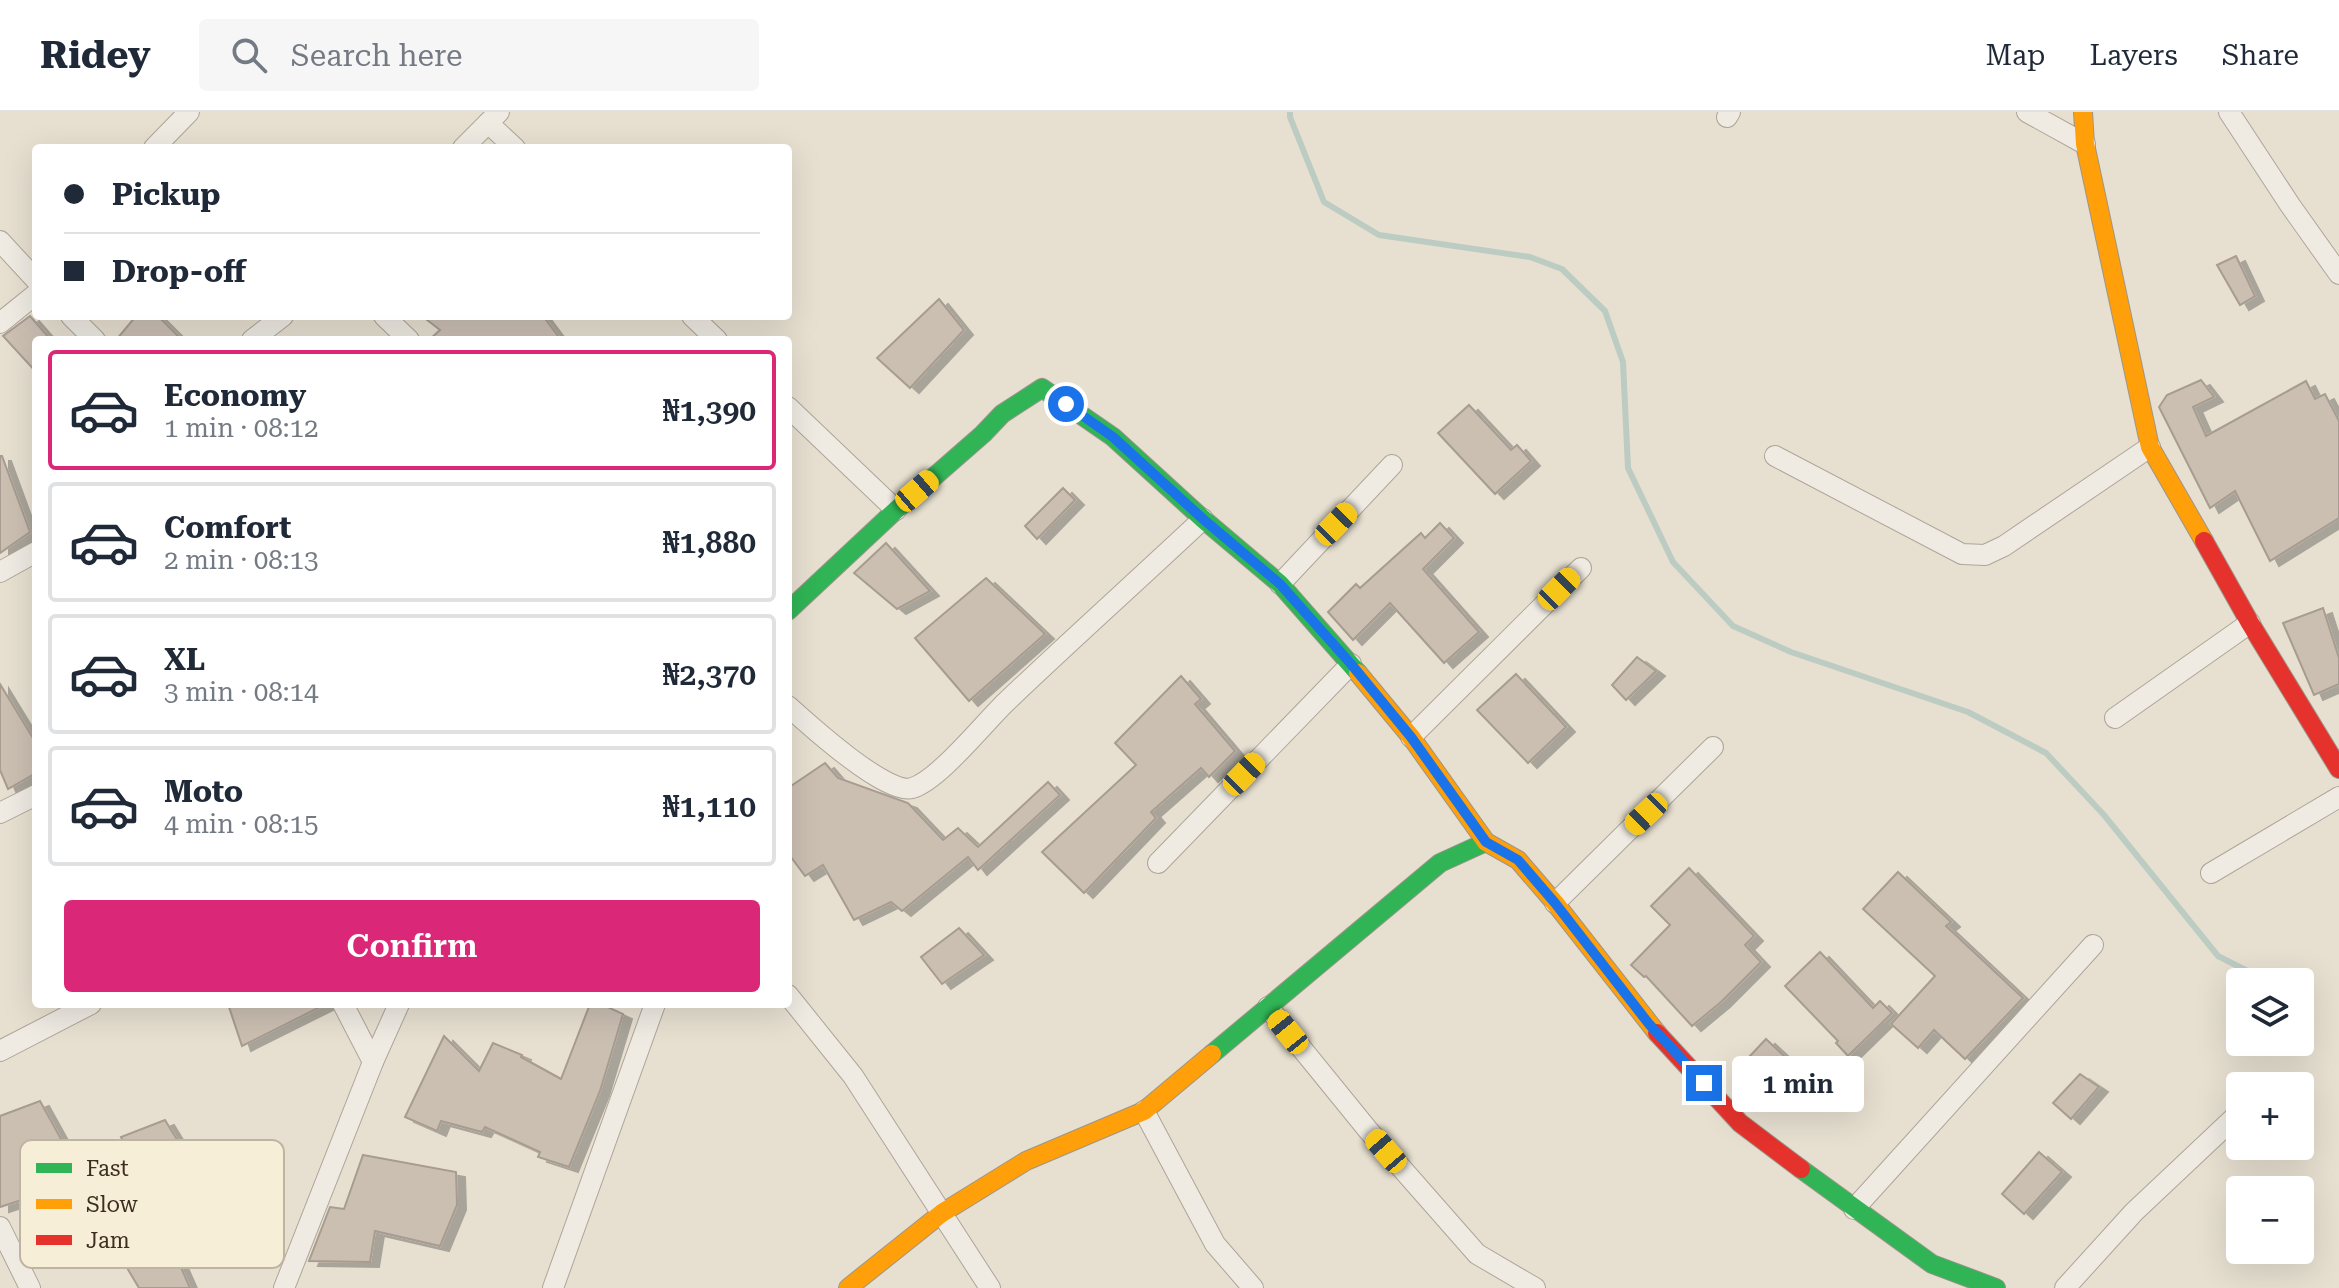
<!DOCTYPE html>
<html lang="en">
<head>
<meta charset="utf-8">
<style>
  body { margin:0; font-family:"Roboto Serif",serif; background:#f6f6f7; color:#1f2937; height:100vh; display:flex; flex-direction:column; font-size:30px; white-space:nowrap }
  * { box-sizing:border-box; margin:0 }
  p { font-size:26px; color:#747a83 }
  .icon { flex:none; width:44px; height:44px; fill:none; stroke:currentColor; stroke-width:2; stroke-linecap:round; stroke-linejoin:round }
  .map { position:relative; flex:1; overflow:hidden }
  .panel { position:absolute; left:32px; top:224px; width:760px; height:672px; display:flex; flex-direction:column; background:#fff; border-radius:8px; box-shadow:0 8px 32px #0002 }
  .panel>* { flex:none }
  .banner { position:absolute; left:32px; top:32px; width:760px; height:176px; border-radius:8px; box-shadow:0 8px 32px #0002; display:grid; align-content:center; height:176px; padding:0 32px; background:#fff }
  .controls { position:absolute; left:2226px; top:856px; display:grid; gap:16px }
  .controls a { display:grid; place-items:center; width:88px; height:88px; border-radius:8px; background:#fff; box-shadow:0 8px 32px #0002; font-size:40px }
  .end { position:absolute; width:36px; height:36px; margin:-18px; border:10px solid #1a73e8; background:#fff; box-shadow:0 0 0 4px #fff }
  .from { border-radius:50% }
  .bubble { position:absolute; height:56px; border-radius:8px; background:#fff; box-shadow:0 8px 32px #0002; font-size:26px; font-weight:600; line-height:56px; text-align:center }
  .car { position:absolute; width:24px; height:48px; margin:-24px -12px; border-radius:10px; box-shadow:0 0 6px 2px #0007; background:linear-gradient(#f5c518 24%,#345 0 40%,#f5c518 0 76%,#345 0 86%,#f5c518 0) }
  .banner b { display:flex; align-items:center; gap:28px; height:76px; font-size:30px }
  .banner b+b { border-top:2px solid #e0e1e3 }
  .banner i { width:20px; height:20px; background:#1f2937 }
  ul { padding:14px 0 0; list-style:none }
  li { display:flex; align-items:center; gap:24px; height:120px; margin:0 16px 12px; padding:0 16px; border:4px solid #e0e1e3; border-radius:8px }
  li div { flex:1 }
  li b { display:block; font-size:30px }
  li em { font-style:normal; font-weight:600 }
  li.current { border-color:#db2777 }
  li>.icon { width:72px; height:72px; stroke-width:1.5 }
  .action { display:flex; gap:16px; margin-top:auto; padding:16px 32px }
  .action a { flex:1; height:92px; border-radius:8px; background:#db2777; color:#fff; font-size:32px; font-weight:600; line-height:92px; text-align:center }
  header { display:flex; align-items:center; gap:48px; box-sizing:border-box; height:112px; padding:0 40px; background:#fff; border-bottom:2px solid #e0e1e3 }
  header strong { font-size:38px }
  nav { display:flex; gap:44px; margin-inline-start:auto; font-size:28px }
  .search { width:560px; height:72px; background:#f6f6f7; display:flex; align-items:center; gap:20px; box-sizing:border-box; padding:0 28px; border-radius:8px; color:#747a83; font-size:30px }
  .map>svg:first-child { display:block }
</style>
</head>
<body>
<header>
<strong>Ridey</strong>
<div class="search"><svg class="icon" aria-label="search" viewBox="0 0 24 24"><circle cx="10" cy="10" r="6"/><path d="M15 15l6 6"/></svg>Search here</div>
<nav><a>Map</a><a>Layers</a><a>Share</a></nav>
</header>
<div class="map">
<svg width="2339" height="1176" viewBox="0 0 2339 1176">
  <defs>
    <filter id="shadow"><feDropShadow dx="9" dy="5" stdDeviation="0" flood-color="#0004"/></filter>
  </defs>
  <rect width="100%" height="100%" fill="#e7e0d1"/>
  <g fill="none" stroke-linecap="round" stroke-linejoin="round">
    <!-- stream -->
    <g stroke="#bcccc2" stroke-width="6">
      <path d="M1290,0V5L1324,90L1379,123L1530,145L1562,157L1605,199L1623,250L1628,356L1673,450L1733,514L1791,540L1968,600L2046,641L2104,703L2218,844L2269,870"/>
      <path d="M2300,909L2306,918"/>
    </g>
  </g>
  <!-- building -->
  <g fill="#cbbfb2" stroke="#a89c90" stroke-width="2" filter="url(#shadow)">
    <path d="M2236,144L2255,184L2240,193L2217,153Z"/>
    <path d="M939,187L964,218L910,276L877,246Z"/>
    <path d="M30,204L51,228H36V260L3,224Z"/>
    <path d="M136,204H158L182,228H116Z"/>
    <path d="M422,204H543L561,228H429L440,218Z"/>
    <path d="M2201,268L2214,285L2193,295L2206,324L2306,269L2315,287L2325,282L2339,309V406L2270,449L2235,379L2210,396L2159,295L2167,283Z"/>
    <path d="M1469,293L1511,338L1517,333L1531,349L1495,382L1438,321Z"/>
    <path d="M0,344H2L30,420L0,441Z"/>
    <path d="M1063,376L1075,388L1037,427L1025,414Z"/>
    <path d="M1440,411L1454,426L1423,457L1479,520L1444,551L1390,491L1353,528L1328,500L1356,472L1360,476L1421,421L1425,426Z"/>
    <path d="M886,431L930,479L897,497L854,461Z"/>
    <path d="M986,466L1045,522L969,589L915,526Z"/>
    <path d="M2323,496L2339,546V572L2314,583L2283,511Z"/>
    <path d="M1637,545L1656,559L1626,588L1612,573Z"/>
    <path d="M1516,562L1566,615L1528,651L1477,598Z"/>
    <path d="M1181,564L1201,587L1195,592L1235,639L1209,665L1201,656L1151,700L1156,706L1084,781L1042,740L1136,653L1115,631Z"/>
    <path d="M0,572L36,631V661L8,677L0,658Z"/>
    <path d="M825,651L838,666L908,691L943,728L958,716L978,735L1048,670L1060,683L978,758L968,745L902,799L891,790L854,808L823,753L805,764L788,741V676Z"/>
    <path d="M1689,756L1754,824L1745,833L1761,850L1721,890L1692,914L1646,864L1644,865L1631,853L1670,813L1651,794Z"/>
    <path d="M1898,760L1951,810L1946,814L2023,886L1965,947L1934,918L1918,936L1891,912L1935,864L1863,797Z"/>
    <path d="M959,816L984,843L942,872L921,845Z"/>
    <path d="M1820,840L1873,896L1880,889L1892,901L1848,944L1836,931L1838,929L1785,874Z"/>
    <path d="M228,892H326L242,934Z"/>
    <path d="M590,892H601L623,902L600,979L569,1055L538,1045L540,1040L485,1015L482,1020L441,1009L437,1019L405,1005L444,924L479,959L493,931L522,943L521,945L561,967Z"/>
    <path d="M1766,927L1811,969L1794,987L1749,945Z"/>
    <path d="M2080,962L2099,975L2071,1007L2053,991Z"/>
    <path d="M40,989L61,1027L53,1030L71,1072L0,1095V1004Z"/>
    <path d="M165,1008L195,1057L148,1078L121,1025Z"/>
    <path d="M2039,1040L2062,1060L2024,1102L2002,1082Z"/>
    <path d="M363,1043L456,1060L457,1093L440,1134L375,1119L370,1150L309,1149L330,1095L344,1097Z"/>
    <path d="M162,1112L190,1176H139L117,1139Z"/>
  </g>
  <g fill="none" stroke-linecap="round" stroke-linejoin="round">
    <!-- street casing -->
    <g stroke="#ada599" stroke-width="22">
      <g id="street">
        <path d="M2027,0L2085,32"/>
        <path d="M2229,0L2290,93L2339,162"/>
        <path d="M1727,5L1730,0"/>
        <path d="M488,11L515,36"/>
        <path d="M154,36L189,0"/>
        <path d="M463,36L499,0"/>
        <path d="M0,129L36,168"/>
        <path d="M71,204L95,228"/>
        <path d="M384,204L409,228"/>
        <path d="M692,204L717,228"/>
        <path d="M0,211L36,182"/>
        <path d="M252,228L283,204"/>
        <path d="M788,295L896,398"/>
        <path d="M1775,344L1962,442L1985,443L2004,434L2150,335"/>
        <path d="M0,460L36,440"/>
        <path d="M1280,472L1392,353"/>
        <path d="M788,594C808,612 887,684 912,676C938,669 985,610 1006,590C1071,528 1138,468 1203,407"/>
        <path d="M2115,606L2250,511"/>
        <path d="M1411,625L1581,456"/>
        <path d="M0,701L36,683"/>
        <path d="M1158,751L1351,552"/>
        <path d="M2211,761L2339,685"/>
        <path d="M1555,791L1713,635"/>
        <path d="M788,883L853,964L990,1176"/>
        <path d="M343,892L373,950"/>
        <path d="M1268,895L1368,1018L1477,1142L1535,1176"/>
        <path d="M0,939L91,892"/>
        <path d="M1144,999L1215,1132L1253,1176"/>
        <path d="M1854,1097L2093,833"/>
        <path d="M0,1115L30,1176"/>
        <path d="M284,1176L373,950L399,892"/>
        <path d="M553,1176L655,892"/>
        <path d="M2065,1176L2134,1100L2237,1003"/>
      </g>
    </g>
    <!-- fast casing -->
    <g stroke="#9c958a" stroke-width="20">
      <g id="fast">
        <path d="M788,499L896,398L983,322L1002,302L1042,276L1113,325L1203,407L1280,472L1358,561"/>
        <path d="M1212,942L1440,751L1486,730"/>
        <path d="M1801,1057L1932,1152L1996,1176"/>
      </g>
    </g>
    <!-- slow casing -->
    <g stroke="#9c958a" stroke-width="20">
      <g id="slow">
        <path d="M2083,0L2085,32L2150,335L2204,429"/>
        <path d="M1358,561L1411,625L1486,730L1518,748L1555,791L1657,921"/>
        <path d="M848,1176L942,1101L1026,1049L1144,999L1212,942"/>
      </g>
    </g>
    <!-- jam casing -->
    <g stroke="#9c958a" stroke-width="20">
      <g id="jam">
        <path d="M2204,429L2250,511L2339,657"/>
        <path d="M1657,921L1740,1011L1801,1057"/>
      </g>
    </g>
    <!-- street -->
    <use href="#street" stroke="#efebe3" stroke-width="20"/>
    <!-- fast -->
    <use href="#fast" stroke="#30b455" stroke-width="18"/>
    <!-- slow -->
    <use href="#slow" stroke="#ff9f0a" stroke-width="18"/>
    <!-- jam -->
    <use href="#jam" stroke="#e5322d" stroke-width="18"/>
  </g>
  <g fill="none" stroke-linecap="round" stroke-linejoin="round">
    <!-- route -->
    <path stroke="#1a73e8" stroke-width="10" d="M1066,292L1113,325L1203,407L1280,472L1351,552L1411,625L1486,730L1518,748L1555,791L1649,912L1704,971"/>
  </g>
  <!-- legend -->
  <rect x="20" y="1028" width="264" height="128" rx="12" fill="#f7eed8" stroke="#bfb4a1" stroke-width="2"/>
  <rect x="36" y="1051" width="36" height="10" fill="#30b455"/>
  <rect x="36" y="1087" width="36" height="10" fill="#ff9f0a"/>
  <rect x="36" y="1123" width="36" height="10" fill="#e5322d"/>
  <g font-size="22" fill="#3d2e20">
    <text x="86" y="1064">Fast</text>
    <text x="86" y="1100">Slow</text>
    <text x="86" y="1136">Jam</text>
  </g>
</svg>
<div class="controls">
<a><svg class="icon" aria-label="layers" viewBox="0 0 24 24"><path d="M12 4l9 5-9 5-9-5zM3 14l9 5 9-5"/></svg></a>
<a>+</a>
<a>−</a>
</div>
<i class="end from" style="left:1066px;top:292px"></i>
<i class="end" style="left:1704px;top:971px"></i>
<div class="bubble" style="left:1732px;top:944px;width:132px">1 min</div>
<i class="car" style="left:917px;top:379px;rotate:49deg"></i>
<i class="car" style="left:1336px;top:412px;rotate:44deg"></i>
<i class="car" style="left:1559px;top:477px;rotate:45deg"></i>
<i class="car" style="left:1244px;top:662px;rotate:44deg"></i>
<i class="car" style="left:1646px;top:702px;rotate:226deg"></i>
<i class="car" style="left:1288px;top:920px;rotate:321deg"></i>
<i class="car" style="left:1386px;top:1039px;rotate:319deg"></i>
<div class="banner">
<b><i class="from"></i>Pickup</b>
<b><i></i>Drop-off</b>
</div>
<section class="panel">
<ul>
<li class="current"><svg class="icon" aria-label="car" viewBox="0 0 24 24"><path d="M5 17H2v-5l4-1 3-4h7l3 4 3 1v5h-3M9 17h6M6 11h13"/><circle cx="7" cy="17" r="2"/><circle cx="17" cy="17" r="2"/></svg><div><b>Economy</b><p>1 min · 08:12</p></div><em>₦1,390</em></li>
<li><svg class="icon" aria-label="car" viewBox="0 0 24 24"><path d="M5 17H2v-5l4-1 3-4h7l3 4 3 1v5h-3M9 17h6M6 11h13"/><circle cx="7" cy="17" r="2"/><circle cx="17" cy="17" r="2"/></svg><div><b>Comfort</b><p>2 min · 08:13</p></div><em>₦1,880</em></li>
<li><svg class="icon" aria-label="car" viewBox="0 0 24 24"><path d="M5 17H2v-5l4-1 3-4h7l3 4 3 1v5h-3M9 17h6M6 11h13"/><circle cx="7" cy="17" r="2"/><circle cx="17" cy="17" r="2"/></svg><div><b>XL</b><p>3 min · 08:14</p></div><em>₦2,370</em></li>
<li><svg class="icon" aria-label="car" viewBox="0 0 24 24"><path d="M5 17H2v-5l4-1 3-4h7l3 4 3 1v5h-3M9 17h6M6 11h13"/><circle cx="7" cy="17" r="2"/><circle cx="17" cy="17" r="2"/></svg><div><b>Moto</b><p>4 min · 08:15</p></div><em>₦1,110</em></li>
</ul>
<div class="action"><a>Confirm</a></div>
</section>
</div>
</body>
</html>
